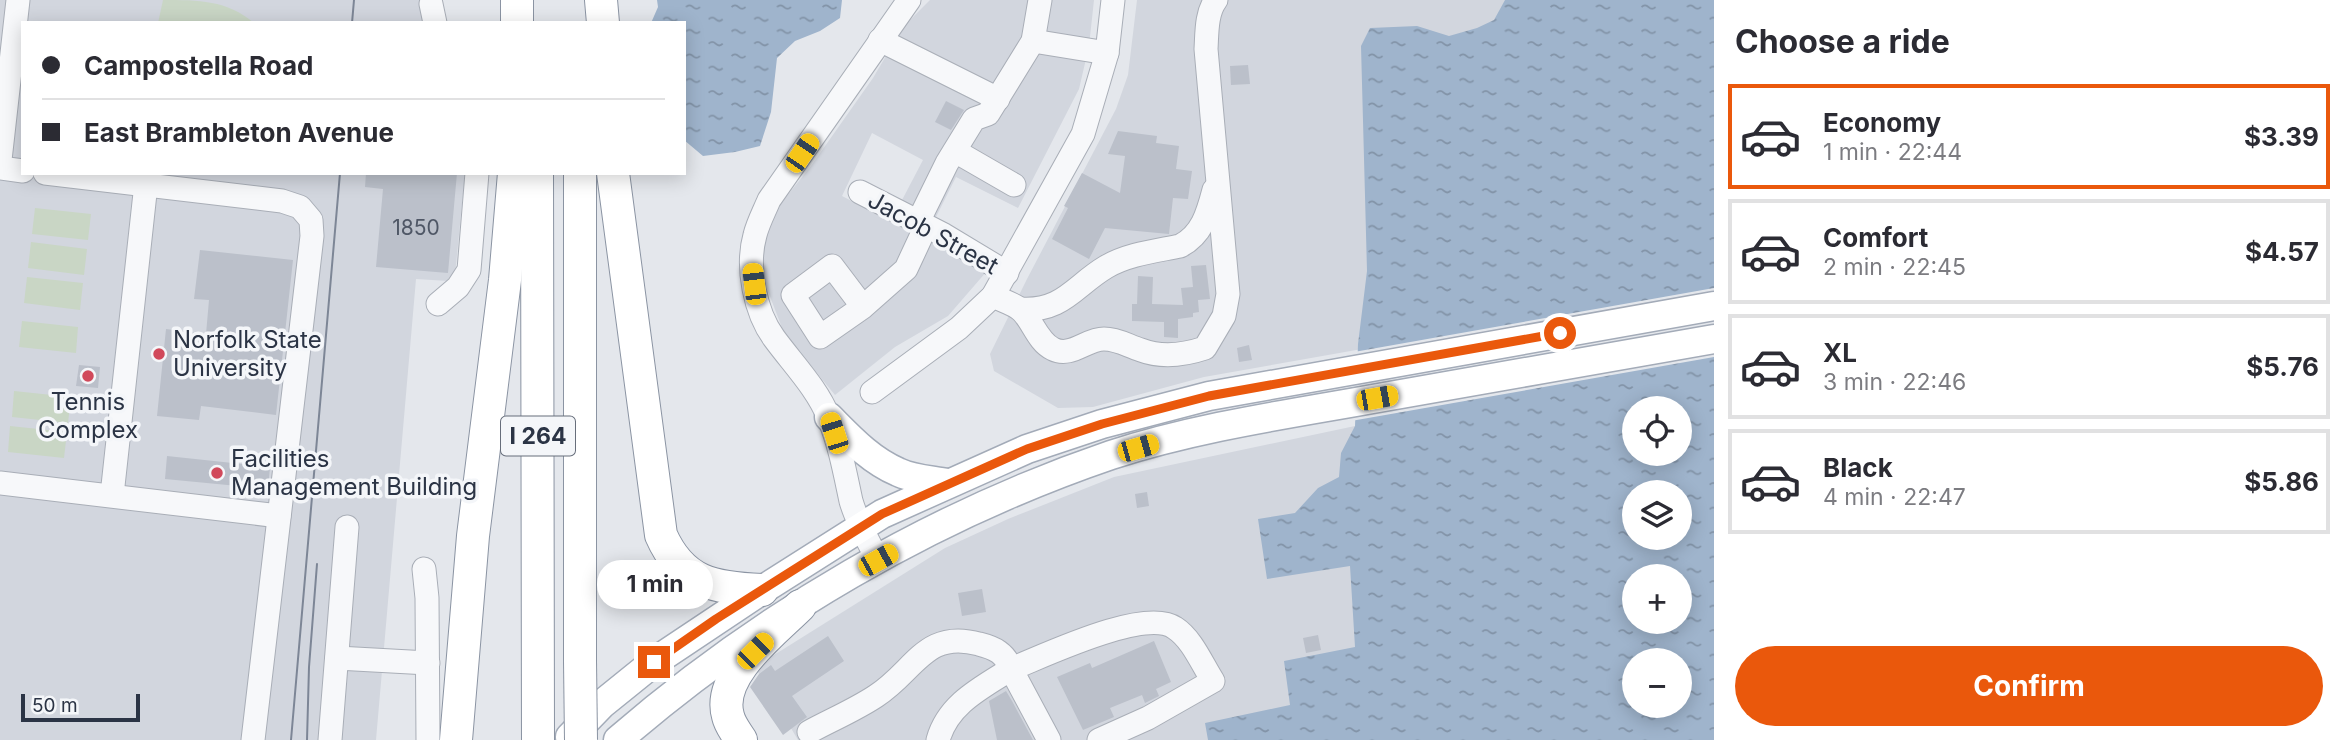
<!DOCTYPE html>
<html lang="en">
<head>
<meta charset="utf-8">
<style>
  body { margin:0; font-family:Inter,sans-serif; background:#f7f7f7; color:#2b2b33; height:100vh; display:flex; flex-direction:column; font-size:26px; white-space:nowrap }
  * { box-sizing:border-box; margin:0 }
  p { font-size:23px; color:#7c7c81 }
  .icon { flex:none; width:38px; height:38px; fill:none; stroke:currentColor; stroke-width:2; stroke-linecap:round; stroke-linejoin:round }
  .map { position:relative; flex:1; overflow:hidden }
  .panel { display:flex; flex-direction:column; background:#fff; width:630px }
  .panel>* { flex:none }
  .hud { position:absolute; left:21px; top:21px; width:665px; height:154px; border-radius:0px; box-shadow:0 4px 18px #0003; display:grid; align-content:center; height:154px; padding:0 21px; background:#fff }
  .buttons { position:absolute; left:1622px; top:396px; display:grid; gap:14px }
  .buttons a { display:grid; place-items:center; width:70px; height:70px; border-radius:50%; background:#fff; box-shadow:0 4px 18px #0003; font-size:35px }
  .scale { position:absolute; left:21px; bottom:18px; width:119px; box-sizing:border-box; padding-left:7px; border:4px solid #2b3445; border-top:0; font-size:19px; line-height:24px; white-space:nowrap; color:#2b3445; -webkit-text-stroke:5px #f4f6f9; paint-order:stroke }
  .end { position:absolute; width:32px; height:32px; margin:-16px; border:9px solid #ea580c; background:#fff; box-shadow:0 0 0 4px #fff }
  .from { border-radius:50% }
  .bubble { position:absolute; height:49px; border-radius:24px; background:#fff; box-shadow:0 4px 18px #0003; font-size:23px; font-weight:700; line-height:49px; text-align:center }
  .car { position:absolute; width:21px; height:42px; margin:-21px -10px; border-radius:9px; box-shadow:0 0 5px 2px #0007; background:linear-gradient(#f5c518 24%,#345 0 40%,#f5c518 0 76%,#345 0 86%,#f5c518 0) }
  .hud b { display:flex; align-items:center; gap:24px; height:66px; font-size:26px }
  .hud b+b { border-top:2px solid #e1e1e2 }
  .hud i { width:18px; height:18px; background:#2b2b33 }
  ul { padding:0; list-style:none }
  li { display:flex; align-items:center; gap:21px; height:105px; margin:0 14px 10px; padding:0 7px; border:4px solid #e1e1e2; border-radius:0px }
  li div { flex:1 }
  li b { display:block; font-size:26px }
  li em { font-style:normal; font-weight:700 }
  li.current { border-color:#ea580c }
  li>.icon { width:63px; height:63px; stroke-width:1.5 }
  h2 { padding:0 21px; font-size:32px; line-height:84px }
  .cta { display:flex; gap:14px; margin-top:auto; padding:14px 21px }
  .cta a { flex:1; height:80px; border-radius:42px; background:#ea580c; color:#fff; font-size:28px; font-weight:700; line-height:80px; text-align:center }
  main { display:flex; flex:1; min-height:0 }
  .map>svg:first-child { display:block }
</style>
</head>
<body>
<main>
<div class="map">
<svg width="1714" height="740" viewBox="0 0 1714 740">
  <defs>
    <pattern id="water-ripples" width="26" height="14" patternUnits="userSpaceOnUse" patternTransform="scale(1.75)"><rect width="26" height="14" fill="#9fb4cc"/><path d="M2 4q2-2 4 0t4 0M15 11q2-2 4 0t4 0" fill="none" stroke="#8293a7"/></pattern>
  </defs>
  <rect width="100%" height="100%" fill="#e4e7ec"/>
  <!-- built -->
  <g fill="#d2d6de">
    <path d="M0,0H424L429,23H23V173H465L455,275L448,281L416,279L376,740H0Z"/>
    <path d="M930,0H1094L1089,46L1079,89L1018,208L956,177L935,219L901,202L923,160L872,133L842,196L987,271L948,316L895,347L835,395L784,333L766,286L761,253L766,222L811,166L873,78L903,27Z"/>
    <path d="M1137,0H1594L1593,308L1204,377L1093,407L1058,408L994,371L990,354L1027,279L1116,109L1128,75Z"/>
    <path d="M1355,426L1606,564L1624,740H798L755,667L945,548L1008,519L1114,477Z"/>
  </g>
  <!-- grass -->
  <g fill="#c9d6c5">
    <path d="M163,0C198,0 227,0 254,23H158Z"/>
    <path d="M35,208L91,214L88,240L32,234Z"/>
    <path d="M31,242L87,249L84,275L28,268Z"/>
    <path d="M27,277L83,283L80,310L24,303Z"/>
    <path d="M22,321L78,327L76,353L19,347Z"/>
    <path d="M14,391L71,397L68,423L12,417Z"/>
    <path d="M10,426L67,432L64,458L8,452Z"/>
  </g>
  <!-- water -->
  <g fill="url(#water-ripples)" fill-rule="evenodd">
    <path d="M657,0H842L840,18L820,31L795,41L777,58L771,112L760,146L735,152L703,156L684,140V23H651L658,7Z"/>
    <path d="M1505,0H1714V740H1208L1205,723L1290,705L1284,661L1355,647L1350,566L1267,579L1258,519L1295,513L1318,488L1339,477L1341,453L1355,426L1358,344L1367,271L1361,46L1370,28L1417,26L1449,36L1477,28L1494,20ZM1634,408H1680V453H1634ZM1634,492H1680V537H1634ZM1634,576H1680V621H1634ZM1634,660H1680V705H1634Z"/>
  </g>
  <!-- pier -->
  <path fill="#e4e7ec" d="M1714,288V357L1351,421L1354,352Z"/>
  <!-- building -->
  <g fill="#bbc0ca">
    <path d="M1248,65L1250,84L1231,85L1230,66Z"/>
    <path d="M946,101L964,110L951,130L935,122Z"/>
    <path d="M1118,131L1157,136L1156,143L1179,146L1176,169L1192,171L1188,199L1173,198L1169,234L1105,228L1089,259L1052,239L1068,208L1064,206L1082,173L1120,193L1125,156L1108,154Z"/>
    <path d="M366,173H457L448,273L376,267L383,189L365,187Z"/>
    <path d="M200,250L293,260L276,415L201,406L199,420L157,416L166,329L206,334L209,300L194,299Z"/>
    <path d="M1206,265L1210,299L1198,300L1199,312L1193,313V317L1178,319V338L1164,337V322L1132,321V304H1137L1138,276L1153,277L1152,304L1183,305L1181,288L1193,287L1191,266Z"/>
    <path d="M1249,345L1252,360L1239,362L1237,348Z"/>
    <path d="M79,365L100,367L98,388L76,386Z"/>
    <path d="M167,456L270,467L268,489L165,479Z"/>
    <path d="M1147,492L1149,506L1137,508L1135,494Z"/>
    <path d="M982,589L986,612L962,616L958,593Z"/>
    <path d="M1318,635L1321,650L1306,653L1303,638Z"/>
    <path d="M828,636L844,661L792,696L807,717L783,735L750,687L759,674L771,665L775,671Z"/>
    <path d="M1154,641L1171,682L1156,689L1159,696L1145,703L1142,695L1110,708L1114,717L1083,730L1057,677L1090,663L1092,668Z"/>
    <path d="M1006,691L1012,701L1033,740H997L989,701Z"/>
  </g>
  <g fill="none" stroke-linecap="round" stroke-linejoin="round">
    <!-- minor casing -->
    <g stroke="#a9aeb7" stroke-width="25">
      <g id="minor">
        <path d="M431,4L435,23"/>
        <path d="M880,40L998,99"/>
        <path d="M1033,41L1107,53"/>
        <path d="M955,151L1014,185"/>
        <path d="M0,160L18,0"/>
        <path d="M0,168L23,171"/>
        <path d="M45,173L282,201L300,207L311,220L312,236L253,740"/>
        <path d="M860,192L944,235L1007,273"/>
        <path d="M918,222L947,163L974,119L988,114L1033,41L1040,0"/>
        <path d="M993,296C1003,301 1015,304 1022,311C1033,322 1038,342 1053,349C1071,358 1086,339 1104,339C1118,339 1128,346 1141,350C1162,358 1184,355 1205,348L1224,316L1228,294L1206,49C1207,34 1206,13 1216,0"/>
        <path d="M438,304L458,287L469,270L477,173"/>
        <path d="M863,307L832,266L793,295L820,337L863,307L906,269L926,226"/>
        <path d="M1020,309C1063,312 1074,286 1106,267C1128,254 1156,251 1180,246C1202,235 1208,213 1214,190"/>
        <path d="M872,392L959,328L993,296L1083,134L1107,53L1113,0"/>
        <path d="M0,483L279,516"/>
        <path d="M112,495L146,184"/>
        <path d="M878,560C868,541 857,522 851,501C845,473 840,445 829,418C817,388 793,364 774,338C755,312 746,267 755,235C758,223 764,212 769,200L909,0"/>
        <path d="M424,569L427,598L428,740"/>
        <path d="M337,658L428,663"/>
        <path d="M809,732C831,720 855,710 876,696C915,671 925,629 979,644C995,648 1005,653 1011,669C981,688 948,704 938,740"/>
        <path d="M330,740L347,527"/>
        <path d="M1049,740L1011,669C1044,656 1145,607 1175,628C1192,639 1202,664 1213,681L1148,718L1099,740"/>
      </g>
    </g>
    <!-- major casing -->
    <g stroke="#a3abb8" stroke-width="31">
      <g id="major">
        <path d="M829,417C850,438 870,460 898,472C912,479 931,480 947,483"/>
        <path d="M570,737L602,704L654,662L762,590L882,514L1027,449L1102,424L1209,396L1714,306"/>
        <path d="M618,740C761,616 932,516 1111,455C1194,428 1282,415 1367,400C1483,380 1598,359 1714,339"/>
      </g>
    </g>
    <!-- highway casing -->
    <g stroke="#8b94a3" stroke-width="34">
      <g id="highway">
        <path d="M601,0L603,23"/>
        <path d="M517,23V0"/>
        <path d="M537,173L538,740"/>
        <path d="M580,173V661"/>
        <path d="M613,173L661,535C682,583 714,588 762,590"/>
        <path d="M456,740L473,536L505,280L514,173"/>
        <path d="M741,740C736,732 730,725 728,716C716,675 774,632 800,606"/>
      </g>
    </g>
    <!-- minor -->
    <use href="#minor" stroke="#f7f8fa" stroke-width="23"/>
    <!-- major -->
    <use href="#major" stroke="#fff" stroke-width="28"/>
    <!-- highway -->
    <use href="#highway" stroke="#fff" stroke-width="32"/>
    <!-- tram -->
    <g stroke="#7d8696" stroke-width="2">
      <path d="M352,23L354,0"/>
      <path d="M291,740L340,173"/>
      <path d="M307,740L309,667L317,564"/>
    </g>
    <!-- highway-bridge casing -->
    <g stroke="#8b94a3" stroke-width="34" stroke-linecap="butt">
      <path id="highway-bridge" d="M580,661L581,740"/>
    </g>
    <!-- highway-bridge -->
    <use href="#highway-bridge" stroke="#fff" stroke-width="32"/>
  </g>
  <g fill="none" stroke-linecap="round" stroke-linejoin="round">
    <!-- route -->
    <path stroke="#ea580c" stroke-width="9" d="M654,662L716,619L882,514L1027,449L1102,424L1209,396L1560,333"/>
  </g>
  <!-- markers -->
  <g fill="#d1495b" stroke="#f4f6f9" stroke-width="2.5">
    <circle cx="159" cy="354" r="7"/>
    <circle cx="88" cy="376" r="7"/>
    <circle cx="217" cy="473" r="7"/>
  </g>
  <g text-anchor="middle" stroke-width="7" stroke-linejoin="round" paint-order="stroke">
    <!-- number labels -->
    <g font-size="21" fill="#4f5766">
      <text x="416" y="235">1850</text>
    </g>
    <!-- shield labels -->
    <rect fill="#f4f6f9" stroke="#676e7b" stroke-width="2" x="501" y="416.5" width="74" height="39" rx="5"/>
    <g font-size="23" font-weight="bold" fill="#2b3445">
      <text x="538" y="444">I 264</text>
    </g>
    <!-- street labels -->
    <g font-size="24" fill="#2b3445" stroke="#f4f6f9">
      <text transform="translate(933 233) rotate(29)" y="8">Jacob Street</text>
    </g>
    <!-- poi labels -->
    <g font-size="24" fill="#2b3445" stroke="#f4f6f9" text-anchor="start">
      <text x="173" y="348">Norfolk State<tspan x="173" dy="28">University</tspan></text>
      <text x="88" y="410" text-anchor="middle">Tennis<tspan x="88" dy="28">Complex</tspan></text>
      <text x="231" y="467">Facilities<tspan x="231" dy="28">Management Building</tspan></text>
    </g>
  </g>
</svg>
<div class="buttons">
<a><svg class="icon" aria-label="locate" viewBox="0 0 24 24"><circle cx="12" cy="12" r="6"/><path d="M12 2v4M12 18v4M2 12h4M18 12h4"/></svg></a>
<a><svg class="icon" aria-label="layers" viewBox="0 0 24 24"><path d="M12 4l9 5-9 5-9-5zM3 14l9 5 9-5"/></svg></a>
<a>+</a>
<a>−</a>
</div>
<div class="scale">50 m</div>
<i class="end from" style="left:1560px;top:333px"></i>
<i class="end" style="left:654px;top:662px"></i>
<div class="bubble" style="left:597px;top:560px;width:116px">1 min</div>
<i class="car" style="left:802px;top:153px;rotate:34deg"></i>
<i class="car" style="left:754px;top:284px;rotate:353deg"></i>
<i class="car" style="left:1377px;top:398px;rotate:80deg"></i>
<i class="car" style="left:834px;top:433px;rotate:342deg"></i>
<i class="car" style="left:1138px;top:448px;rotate:74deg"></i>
<i class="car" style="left:878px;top:560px;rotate:61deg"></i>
<i class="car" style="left:755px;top:651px;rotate:45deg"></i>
<div class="hud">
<b><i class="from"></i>Campostella Road</b>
<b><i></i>East Brambleton Avenue</b>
</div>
</div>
<section class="panel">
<h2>Choose a ride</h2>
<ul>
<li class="current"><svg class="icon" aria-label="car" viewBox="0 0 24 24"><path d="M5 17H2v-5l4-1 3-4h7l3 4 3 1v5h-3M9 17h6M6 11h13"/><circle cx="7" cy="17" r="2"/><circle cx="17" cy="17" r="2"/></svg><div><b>Economy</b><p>1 min · 22:44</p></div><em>$3.39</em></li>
<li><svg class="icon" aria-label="car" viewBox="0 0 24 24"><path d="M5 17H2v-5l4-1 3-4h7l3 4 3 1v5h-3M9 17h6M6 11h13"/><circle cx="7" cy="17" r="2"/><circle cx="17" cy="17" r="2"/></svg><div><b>Comfort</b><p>2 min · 22:45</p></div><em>$4.57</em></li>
<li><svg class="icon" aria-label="car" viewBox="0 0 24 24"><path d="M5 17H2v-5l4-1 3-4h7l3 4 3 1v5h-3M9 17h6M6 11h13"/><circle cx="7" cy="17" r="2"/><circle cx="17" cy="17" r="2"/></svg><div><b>XL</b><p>3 min · 22:46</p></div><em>$5.76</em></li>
<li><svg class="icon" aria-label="car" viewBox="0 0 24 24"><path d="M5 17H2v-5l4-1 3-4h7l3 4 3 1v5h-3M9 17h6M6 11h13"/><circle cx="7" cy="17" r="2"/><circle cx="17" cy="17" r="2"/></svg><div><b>Black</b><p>4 min · 22:47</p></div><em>$5.86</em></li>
</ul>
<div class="cta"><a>Confirm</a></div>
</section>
</main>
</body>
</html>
